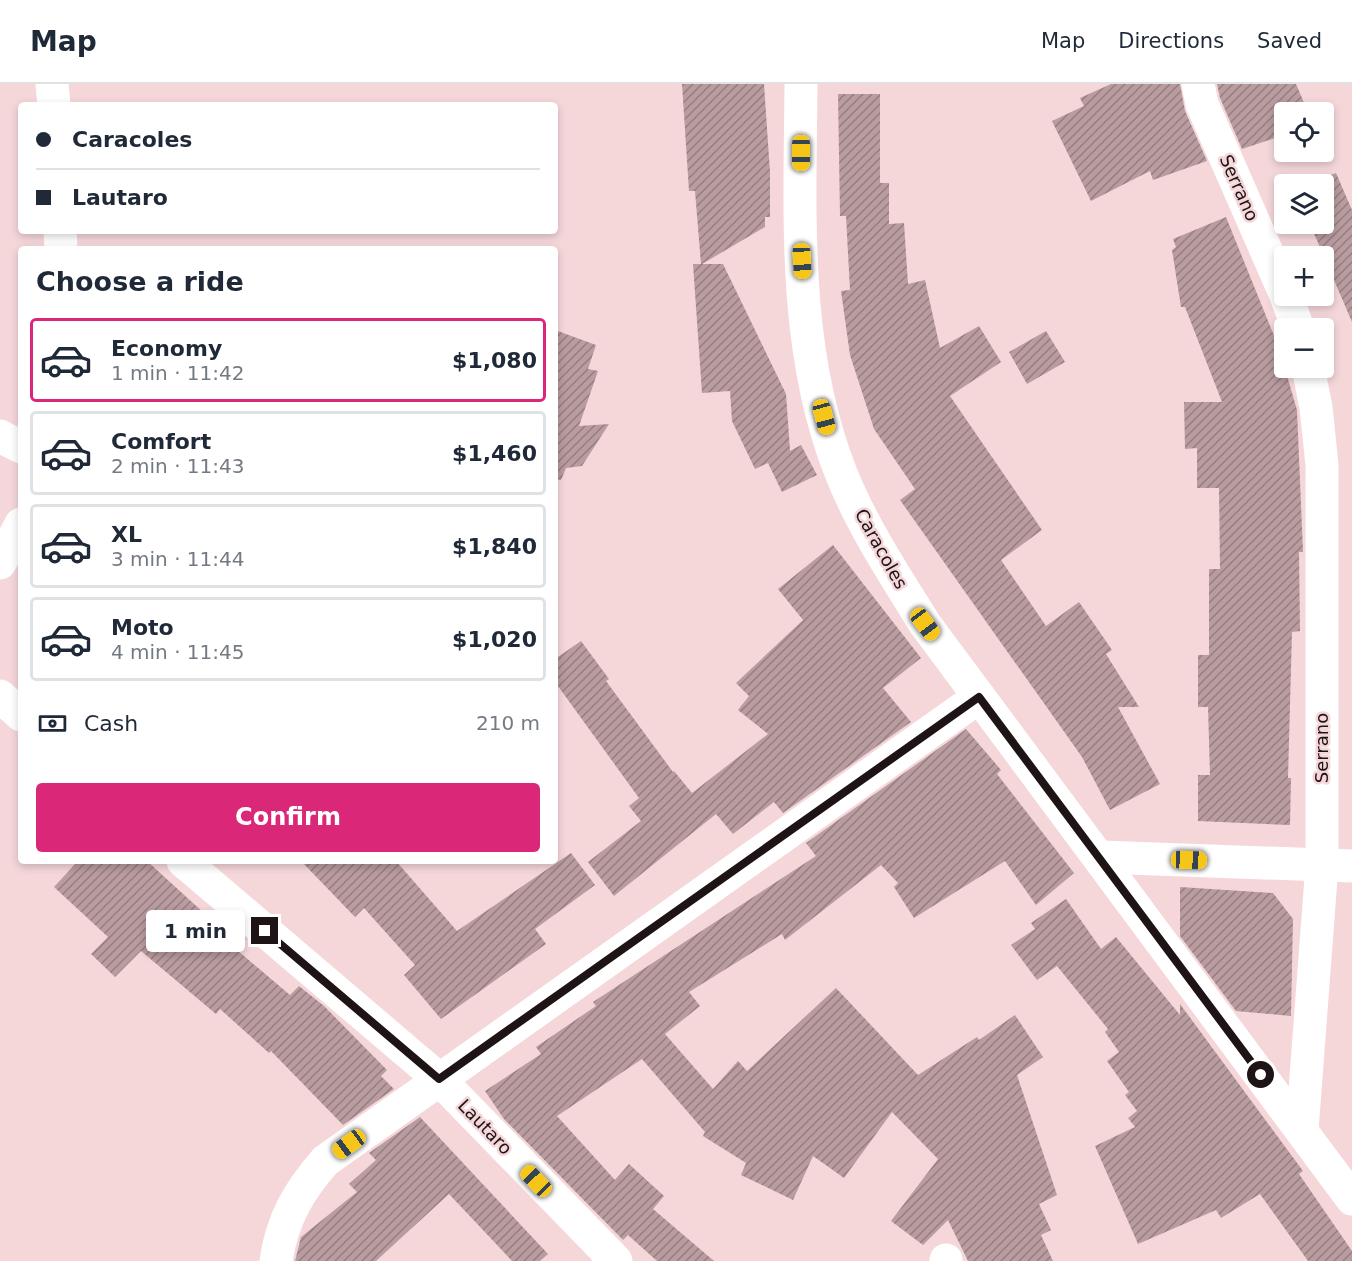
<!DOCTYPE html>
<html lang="en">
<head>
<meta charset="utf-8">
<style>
  body { margin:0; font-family:"DejaVu Sans",sans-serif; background:#f6f6f7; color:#1f2937; height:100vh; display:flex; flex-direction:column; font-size:22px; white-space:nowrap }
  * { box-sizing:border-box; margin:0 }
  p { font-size:20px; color:#747a83 }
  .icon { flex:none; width:33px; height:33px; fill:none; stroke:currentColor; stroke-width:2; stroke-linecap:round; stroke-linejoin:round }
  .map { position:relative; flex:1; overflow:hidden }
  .drawer { position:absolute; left:18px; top:162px; width:540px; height:618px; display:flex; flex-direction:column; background:#fff; border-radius:6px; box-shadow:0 3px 9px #0003 }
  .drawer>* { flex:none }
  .hud { position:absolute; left:18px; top:18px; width:540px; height:132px; border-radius:6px; box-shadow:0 3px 9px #0003; display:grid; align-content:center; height:132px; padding:0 18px; background:#fff }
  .tools { position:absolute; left:1274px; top:18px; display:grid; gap:12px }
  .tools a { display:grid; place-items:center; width:60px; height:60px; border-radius:6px; background:#fff; box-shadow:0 3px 9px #0003; font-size:30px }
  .end { position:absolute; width:27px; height:27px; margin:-14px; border:8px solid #1e1415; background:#fff; box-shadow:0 0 0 3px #fff }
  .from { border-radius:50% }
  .bubble { position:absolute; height:42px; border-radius:6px; background:#fff; box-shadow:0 3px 9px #0003; font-size:20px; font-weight:600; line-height:42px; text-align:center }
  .car { position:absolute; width:18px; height:36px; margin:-18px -9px; border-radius:8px; box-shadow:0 0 4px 2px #0007; background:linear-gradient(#f5c518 24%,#345 0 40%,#f5c518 0 76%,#345 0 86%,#f5c518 0) }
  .hud b { display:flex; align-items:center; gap:21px; height:57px; font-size:22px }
  .hud b+b { border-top:2px solid #e0e1e3 }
  .hud i { width:15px; height:15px; background:#1f2937 }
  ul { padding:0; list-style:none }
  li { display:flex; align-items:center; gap:18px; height:84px; margin:0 12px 9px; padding:0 6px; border:3px solid #e0e1e3; border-radius:6px }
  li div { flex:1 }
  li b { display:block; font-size:22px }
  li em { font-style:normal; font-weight:600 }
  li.selected { border-color:#db2777 }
  li>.icon { width:54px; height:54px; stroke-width:1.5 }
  h2 { padding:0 18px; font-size:27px; line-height:72px }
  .pay { display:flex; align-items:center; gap:15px; height:66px; padding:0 18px; font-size:22px }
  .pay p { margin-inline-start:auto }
  .cta { display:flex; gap:12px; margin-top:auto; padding:12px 18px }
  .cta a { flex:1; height:69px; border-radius:6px; background:#db2777; color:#fff; font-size:24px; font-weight:600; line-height:69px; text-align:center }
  header { display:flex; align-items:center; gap:36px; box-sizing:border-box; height:84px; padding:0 30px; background:#fff; border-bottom:2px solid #e0e1e3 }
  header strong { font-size:28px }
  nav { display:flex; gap:33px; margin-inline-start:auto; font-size:21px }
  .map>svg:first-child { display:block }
</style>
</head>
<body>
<header>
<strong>Map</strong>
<nav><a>Map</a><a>Directions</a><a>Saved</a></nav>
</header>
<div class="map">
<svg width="1352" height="1177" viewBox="0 0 1352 1177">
  <defs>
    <pattern id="building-hatch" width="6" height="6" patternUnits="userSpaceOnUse" patternTransform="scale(1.5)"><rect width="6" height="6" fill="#b99c9f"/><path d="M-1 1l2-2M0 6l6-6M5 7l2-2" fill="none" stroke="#967e80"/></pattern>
  </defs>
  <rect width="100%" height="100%" fill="#f5d7da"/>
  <!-- building -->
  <g fill="url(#building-hatch)">
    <path d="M682,0H764L770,88V133H765V143L702,180H723L786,310L790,367L801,361L817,391L782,408L768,379L755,385L732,337L730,307L702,309L693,180H701L695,107H689Z"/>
    <path d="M1111,0H1180L1185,27L1207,77L1153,96L1150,87L1091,117L1052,37L1084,22L1080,14Z"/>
    <path d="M1217,0H1296L1308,28H1284V51L1242,65L1220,14Z"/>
    <path d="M838,10H880V99H889V140L904,139L908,200L925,196L940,264L979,242L1001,278L950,312L1042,446L1001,476L1046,542L1079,518L1112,566L1106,570L1139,623H1118L1160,700L1110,726L1082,673L900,416L915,405L874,345L850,271L841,207L850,206L846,132H840Z"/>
    <path d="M1336,89L1352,126V238L1310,140H1323V100H1308Z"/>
    <path d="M1226,133L1279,264L1297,326L1303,468H1299L1300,547L1292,548L1288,694H1291L1290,741L1198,737V691H1210L1208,623H1198V571H1209V485H1220L1219,404H1197V364L1185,365L1184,318H1222L1185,223H1181L1172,166L1176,163L1173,155Z"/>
    <path d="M555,246L596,261L588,285L598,287L579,342L609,340L582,382L566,384L561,396L555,395Z"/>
    <path d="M1046,247L1065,278L1027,300L1009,268Z"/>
    <path d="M833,461L921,574L883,604L911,638L783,729L774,718L733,750L716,730L614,812L588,778L641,737L629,722L639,714L555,598V575L581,557L609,595L606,597L673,688L674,687L692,709L768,650L738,626L749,612L736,599L803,536L778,505Z"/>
    <path d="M966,645L1001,686L997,690L1074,789L1036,821L1005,777L914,834L894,803L898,799L881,781L785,856L782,850L689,908L700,922L665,950L713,1005L738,977L747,987L836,904L918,991L977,953L979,956L1015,931L1043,973L1017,991L1057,1111L1039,1120L1051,1146L1041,1151L1053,1177H968L948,1136L923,1161L891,1137L938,1075L892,1028L844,1094L813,1072L793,1116L741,1091L746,1079L703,1052L705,1048L642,975L557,1032L615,1096L629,1080L664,1112L653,1125L714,1177H657L628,1151L623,1156L504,1035L485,1007L541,970L536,963L596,922L593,918L816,772L806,759Z"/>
    <path d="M571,769L595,801L535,845L546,860L441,935L404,891L415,881L364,824L355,833L301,777H396L457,847Z"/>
    <path d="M78,777H147L216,840L221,834L246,855L237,866L290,911L299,902L324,922L387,986L381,992L394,1005L343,1041L271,967L269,969L220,925L216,930L141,867L115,893L91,870L108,853L54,803Z"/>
    <path d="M1180,803L1273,809L1293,835L1291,932L1236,927L1180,852Z"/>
    <path d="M1066,815L1101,865L1116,853L1180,931V920L1303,1087L1299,1090L1352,1167V1177H1308L1260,1110L1221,1134L1216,1126L1138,1160L1095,1062L1135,1043L1128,1034L1137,1027L1125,1011L1129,1008L1107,977L1119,968L1105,948L1108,945L1057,882L1037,896L1011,861L1035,845L1031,839Z"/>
    <path d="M420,1033L548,1170L540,1177H512L449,1110L376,1177H295L301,1153L357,1108L349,1100L376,1076L369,1069Z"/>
  </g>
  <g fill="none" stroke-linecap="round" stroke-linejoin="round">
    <!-- street -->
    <g stroke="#fff" stroke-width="33">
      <path d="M52,0L54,21"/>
      <path d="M801,0C800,129 792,266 841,389C862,442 895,492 925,540L1352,1115"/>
      <path d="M1198,0L1202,20L1284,207"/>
      <path d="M60,147L61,165"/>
      <path d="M1286,212L1298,244"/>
      <path d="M0,352L21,363"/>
      <path d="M0,479L21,440"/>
      <path d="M0,612L21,631"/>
      <path d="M1100,773L1352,782"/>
      <path d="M183,777L439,995L616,1177"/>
      <path d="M1302,1046L1322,781V381L1316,323L1308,284"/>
      <path d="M946,1176V1177"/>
      <path d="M276,1177C282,1136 298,1108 325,1077L979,613"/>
    </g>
  </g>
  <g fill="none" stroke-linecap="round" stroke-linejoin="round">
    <!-- route -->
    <path stroke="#1e1415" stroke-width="8" d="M265,847L439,995L979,613L1261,991"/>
  </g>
  <g text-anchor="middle" stroke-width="5" stroke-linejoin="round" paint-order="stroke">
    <!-- street labels -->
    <g font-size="18" fill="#1e1415" stroke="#f5d7da">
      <text transform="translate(1239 104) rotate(66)" y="6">Serrano</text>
      <text transform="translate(881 465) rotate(61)" y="6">Caracoles</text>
      <text transform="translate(1322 664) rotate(-90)" y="6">Serrano</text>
      <text transform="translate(485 1043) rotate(46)" y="6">Lautaro</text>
    </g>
  </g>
</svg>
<div class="tools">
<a><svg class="icon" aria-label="locate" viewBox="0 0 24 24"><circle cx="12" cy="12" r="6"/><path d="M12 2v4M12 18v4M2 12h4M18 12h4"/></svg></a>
<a><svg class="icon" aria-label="layers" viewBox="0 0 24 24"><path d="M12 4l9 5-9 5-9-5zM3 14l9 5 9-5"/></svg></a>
<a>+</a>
<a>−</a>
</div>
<i class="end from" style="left:1261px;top:991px"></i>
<i class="end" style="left:265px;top:847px"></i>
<div class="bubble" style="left:146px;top:826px;width:99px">1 min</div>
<i class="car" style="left:801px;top:69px;rotate:180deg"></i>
<i class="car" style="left:802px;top:177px;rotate:177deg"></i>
<i class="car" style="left:824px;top:333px;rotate:165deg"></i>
<i class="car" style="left:925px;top:540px;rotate:143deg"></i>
<i class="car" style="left:1189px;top:776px;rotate:92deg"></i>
<i class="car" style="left:349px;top:1060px;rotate:234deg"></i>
<i class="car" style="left:536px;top:1097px;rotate:316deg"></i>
<div class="hud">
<b><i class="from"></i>Caracoles</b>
<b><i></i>Lautaro</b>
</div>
<section class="drawer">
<h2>Choose a ride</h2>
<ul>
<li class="selected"><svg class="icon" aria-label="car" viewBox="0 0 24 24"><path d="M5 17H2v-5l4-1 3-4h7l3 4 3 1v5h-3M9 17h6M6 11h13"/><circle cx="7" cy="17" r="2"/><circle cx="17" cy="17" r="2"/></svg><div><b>Economy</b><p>1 min · 11:42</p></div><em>$1,080</em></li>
<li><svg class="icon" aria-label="car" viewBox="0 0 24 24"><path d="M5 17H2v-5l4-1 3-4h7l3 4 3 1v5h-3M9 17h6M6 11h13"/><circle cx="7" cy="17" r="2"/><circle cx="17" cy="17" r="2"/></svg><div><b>Comfort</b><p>2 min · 11:43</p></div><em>$1,460</em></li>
<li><svg class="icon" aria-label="car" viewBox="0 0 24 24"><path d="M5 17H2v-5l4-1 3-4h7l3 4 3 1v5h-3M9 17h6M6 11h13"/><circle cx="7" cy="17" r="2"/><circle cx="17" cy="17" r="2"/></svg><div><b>XL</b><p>3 min · 11:44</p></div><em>$1,840</em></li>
<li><svg class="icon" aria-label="car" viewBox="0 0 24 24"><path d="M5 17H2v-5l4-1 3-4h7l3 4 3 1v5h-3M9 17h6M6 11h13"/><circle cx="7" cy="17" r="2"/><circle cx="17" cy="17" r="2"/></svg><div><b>Moto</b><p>4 min · 11:45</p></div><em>$1,020</em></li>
</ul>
<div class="pay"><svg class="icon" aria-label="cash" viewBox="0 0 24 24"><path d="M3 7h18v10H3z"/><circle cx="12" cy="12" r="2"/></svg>Cash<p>210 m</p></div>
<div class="cta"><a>Confirm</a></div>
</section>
</div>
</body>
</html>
